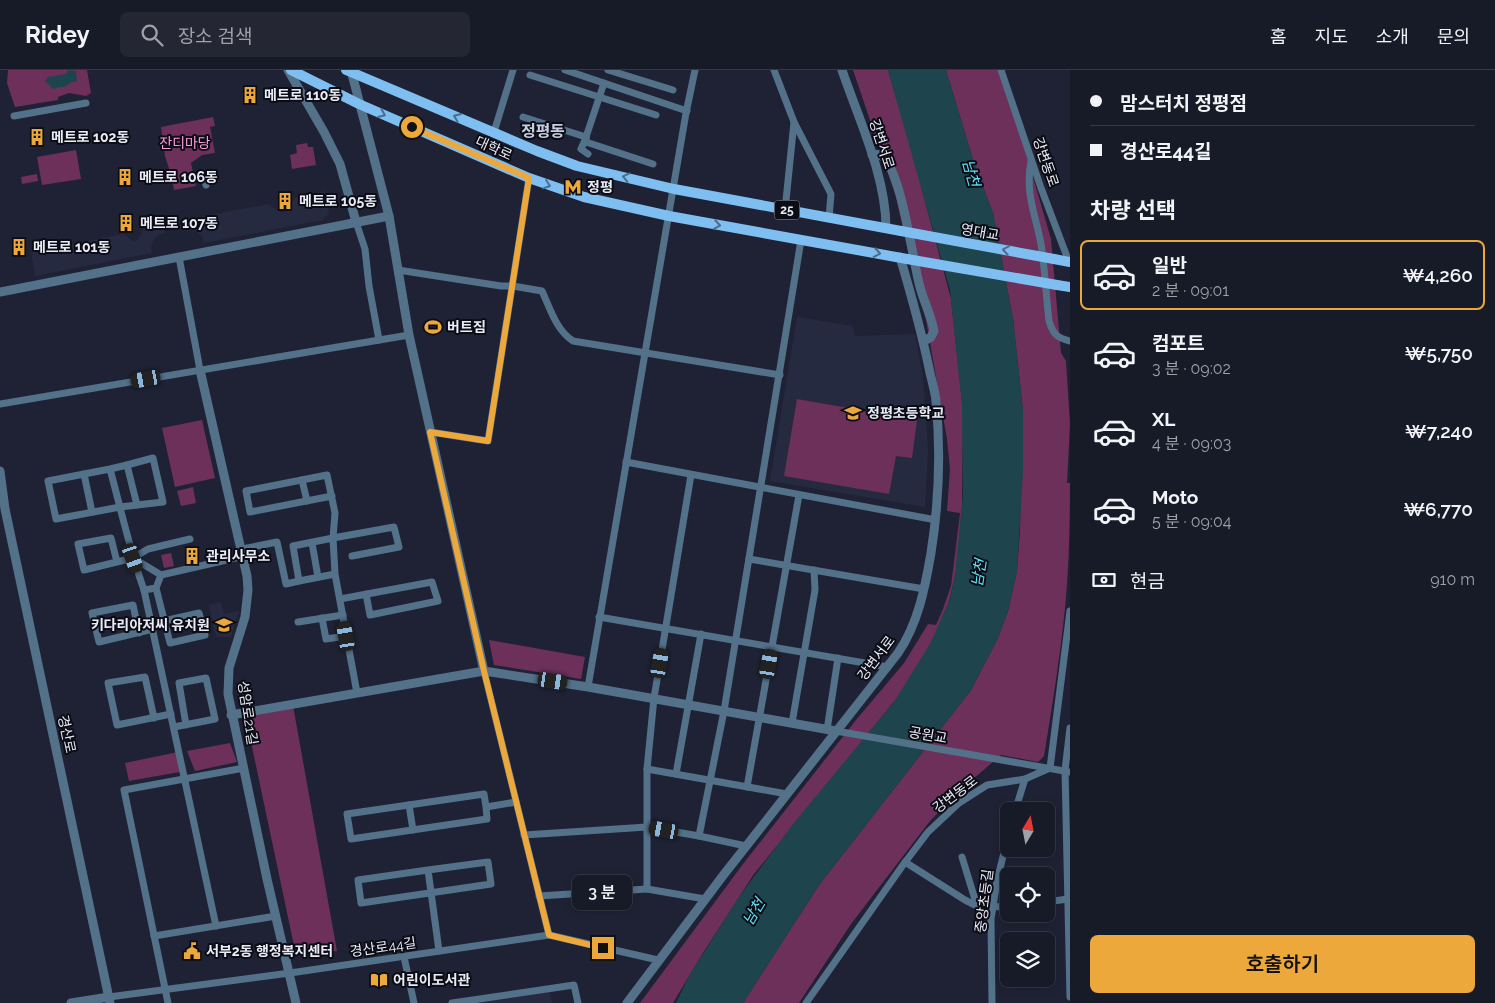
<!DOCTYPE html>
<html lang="ko">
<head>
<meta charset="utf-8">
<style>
  body { margin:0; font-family:Raleway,"Noto Sans KR",sans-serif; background:#242733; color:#f1f3f6; height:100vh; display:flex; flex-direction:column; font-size:19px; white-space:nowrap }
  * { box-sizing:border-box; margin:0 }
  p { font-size:16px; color:#9ea1a7 }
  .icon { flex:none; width:28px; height:28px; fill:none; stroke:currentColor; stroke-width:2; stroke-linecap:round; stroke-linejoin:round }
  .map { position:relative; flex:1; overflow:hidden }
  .side { display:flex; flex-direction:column; background:#171a27; width:425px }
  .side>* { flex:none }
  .hud { display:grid; align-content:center; height:110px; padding:0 20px; background:#171a27 }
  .needle { width:32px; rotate:10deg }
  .buttons { position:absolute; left:1000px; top:732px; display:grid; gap:10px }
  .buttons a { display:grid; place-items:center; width:55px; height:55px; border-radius:8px; background:#171a27; box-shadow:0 2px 8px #0003,0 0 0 1px #363844; font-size:25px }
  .end { position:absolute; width:22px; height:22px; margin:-11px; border:6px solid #eda83b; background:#111; box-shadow:0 0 0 2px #111 }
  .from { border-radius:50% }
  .bubble { position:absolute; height:35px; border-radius:8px; background:#171a27; box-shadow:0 2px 8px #0003,0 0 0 1px #363844; font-size:16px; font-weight:600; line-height:35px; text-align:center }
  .car { position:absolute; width:15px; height:30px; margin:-15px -8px; border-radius:6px; box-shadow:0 0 4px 1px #0007; background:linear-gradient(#222 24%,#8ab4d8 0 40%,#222 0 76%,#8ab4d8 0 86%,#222 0) }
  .hud b { display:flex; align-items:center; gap:18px; height:48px; font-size:19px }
  .hud b+b { border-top:1px solid #363844 }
  .hud i { width:12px; height:12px; background:#f1f3f6 }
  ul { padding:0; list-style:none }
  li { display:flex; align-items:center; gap:15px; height:70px; margin:0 10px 8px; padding:0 10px; border:2px solid transparent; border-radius:8px }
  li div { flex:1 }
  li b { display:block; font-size:19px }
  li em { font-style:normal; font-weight:600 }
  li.current { border-color:#eda83b }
  li>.icon { width:45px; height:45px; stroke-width:1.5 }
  h2 { padding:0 20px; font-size:22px; line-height:60px }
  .pay { display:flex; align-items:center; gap:12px; height:55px; padding:0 20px; font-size:19px }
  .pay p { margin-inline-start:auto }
  .action { display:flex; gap:10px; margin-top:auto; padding:10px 20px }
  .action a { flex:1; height:58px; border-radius:8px; background:#eda83b; color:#111; font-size:20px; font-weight:600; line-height:58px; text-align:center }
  header { display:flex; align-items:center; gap:30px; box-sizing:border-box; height:70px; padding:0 25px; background:#171a27; border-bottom:1px solid #363844 }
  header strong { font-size:24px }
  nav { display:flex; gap:28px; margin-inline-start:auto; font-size:18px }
  .search { width:350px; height:45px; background:#242733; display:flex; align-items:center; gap:12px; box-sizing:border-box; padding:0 18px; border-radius:8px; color:#9ea1a7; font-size:19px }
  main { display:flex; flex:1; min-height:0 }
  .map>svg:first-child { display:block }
</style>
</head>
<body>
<header>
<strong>Ridey</strong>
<div class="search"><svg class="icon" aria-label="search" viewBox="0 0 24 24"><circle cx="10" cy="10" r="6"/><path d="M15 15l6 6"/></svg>장소 검색</div>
<nav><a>홈</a><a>지도</a><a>소개</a><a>문의</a></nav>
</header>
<main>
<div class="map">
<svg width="1070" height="933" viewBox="0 0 1070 933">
  <rect width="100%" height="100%" fill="#1f2234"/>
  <!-- built -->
  <g fill="#262a41">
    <path d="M326,121L329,143L323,150L204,173L202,166L196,161L184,160L183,150L268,134L282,143L284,141L286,142L290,136L289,134L296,127Z"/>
    <path d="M163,154L165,163L158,165L154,169L151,177L152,183L35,206L31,182L123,164L135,172L136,170H138L145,157Z"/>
    <path d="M797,247L853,256L855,266L915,264L923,307L928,380L925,437L770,411Z"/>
    <path d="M221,532L224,544L239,541L231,567H216L209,535Z"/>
    <path d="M549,919L552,933H452Z"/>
  </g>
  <!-- green -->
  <g fill="#6c305b">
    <path d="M8,0H87L91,23L86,26L69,23L58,27V30L15,37L7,13Z"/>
    <path d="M853,0H888L911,79L951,229L963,341L962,436L956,502L949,531L934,568L901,623L754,804L703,883L673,933H640L743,794L856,650L904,593L928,554L936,555L943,539L951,516L960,443L947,441L950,399L947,369L926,250L913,204L896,127Z"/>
    <path d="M946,0H998L1024,76L1051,169L1061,283L1066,291L1070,354L1067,413H1070C1070,454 1069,497 1065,539C1060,588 1052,637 1044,686L1038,692L1001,685L959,721L930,751L851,854L799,933H743L819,815L971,620L998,568L1008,541L1017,501L1020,460L1023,341L1013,249L993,143L974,93Z"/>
    <path d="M213,47L215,56L210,57L215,83L202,85L191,93L196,116L174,120L171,105L165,86L161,57Z"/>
    <path d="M307,73L308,77H313L316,95L292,99L290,85L297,83L296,75Z"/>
    <path d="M76,80L81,109L42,115L37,87Z"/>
    <path d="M37,104L38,111L22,114L21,107Z"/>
    <path d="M797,329L917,350L912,388L896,386L889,424L784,406Z"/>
    <path d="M202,350L215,408L175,417L162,358Z"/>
    <path d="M193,417L196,433L181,436L177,421Z"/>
    <path d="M171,483L174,496L164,498L161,485Z"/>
    <path d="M489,570L585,587L581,609L494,595Z"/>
    <path d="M292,630L337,881L296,885L244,639Z"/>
    <path d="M230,673L237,692L195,701L187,681Z"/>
    <path d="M178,682L185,701L129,711L125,693Z"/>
  </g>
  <!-- water -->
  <g fill="#1e454d">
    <path d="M68,0L76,1L77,12H72L64,17H59L53,19L45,11L48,7L66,4Z"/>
    <path d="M888,0H946L974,93L993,143L1013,249L1023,341V402L1017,501L1008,541L998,568L971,620L819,815L743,933H676L689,906L739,827L793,754L894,632L930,574L950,529L955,505L963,425L962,335L950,220Z"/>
  </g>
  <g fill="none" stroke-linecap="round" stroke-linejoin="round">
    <!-- minor -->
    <g stroke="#537189" stroke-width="7">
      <path d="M565,0L687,41"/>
      <path d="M608,0L673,20"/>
      <path d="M774,0L794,52L785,140"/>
      <path d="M1001,0L1041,118L1069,192"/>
      <path d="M530,5L656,45"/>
      <path d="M14,46L86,33"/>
      <path d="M523,47L586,67L604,13"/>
      <path d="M794,52L831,124L829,148"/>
      <path d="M494,62L513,0"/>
      <path d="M586,67V72L653,94"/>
      <path d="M586,68L581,79L588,84"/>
      <path d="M1031,91C1025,123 1035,143 1041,174C1045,199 1046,226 1049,251C1053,264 1057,268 1070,271"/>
      <path d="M204,106L206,115"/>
      <path d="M356,152L365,179L369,216L379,270"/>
      <path d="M179,187L200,300"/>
      <path d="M398,200L501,216H513L542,221C550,238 556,260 573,271L780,305"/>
      <path d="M0,334L409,265"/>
      <path d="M430,362L488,371L529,108"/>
      <path d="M626,392L936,450"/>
      <path d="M127,395L153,388L163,432L137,435"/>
      <path d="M110,399L127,395L137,435L120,437L56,449L48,411L110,399C121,440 130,481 144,520L156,518L161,505"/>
      <path d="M84,404L92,442"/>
      <path d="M302,410L307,431"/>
      <path d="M332,426L250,442L246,421L327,405L335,443L333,468L394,457L399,477L352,486"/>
      <path d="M312,473L318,507"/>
      <path d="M242,479L277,472L286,514L299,511"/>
      <path d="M133,488L148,479L190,469"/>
      <path d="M749,489L924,519"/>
      <path d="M117,492L111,468L78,474L84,500L133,488L161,505L244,486"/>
      <path d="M335,504L299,511L293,476L333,468L335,504L357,623"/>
      <path d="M156,518L170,573L205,565L199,543L164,551"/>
      <path d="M144,520L216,856"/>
      <path d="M340,529L432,512L438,531L370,545L366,524"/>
      <path d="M599,547L888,597"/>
      <path d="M322,548L326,569L346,566"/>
      <path d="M298,552L343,545"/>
      <path d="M139,563L133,535L92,543L99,572L153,559"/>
      <path d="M484,601L549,865"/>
      <path d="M588,617L686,43L695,0"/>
      <path d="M154,648L145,607L108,613L117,655L171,644"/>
      <path d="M792,653L815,520L814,500"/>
      <path d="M174,657L215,649L206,608L179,613L186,655"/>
      <path d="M1070,658L1065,700L1070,927"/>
      <path d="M827,660L838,588"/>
      <path d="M836,661L1070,702"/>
      <path d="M647,699L787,724"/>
      <path d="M676,704L701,564"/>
      <path d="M747,717L799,425"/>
      <path d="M409,735L413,760"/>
      <path d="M486,737L487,749L351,769L347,744L484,724L486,737L516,732"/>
      <path d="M1015,741L1025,709"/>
      <path d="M524,765L647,757L699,766"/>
      <path d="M746,776L699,766L724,641L801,170"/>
      <path d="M962,787L977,836L993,837L1009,836"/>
      <path d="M905,792L965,830L977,836"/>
      <path d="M428,800L358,810L361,833L491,814L488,792L428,800L439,881"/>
      <path d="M647,819L705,829"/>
      <path d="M539,826L647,819V699L654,628L691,405"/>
      <path d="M1046,832L1068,829"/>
      <path d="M154,866L276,846"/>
      <path d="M404,887L414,933"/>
      <path d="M109,927L290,903L549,865L658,890"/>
      <path d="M168,933L124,720L244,698"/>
      <path d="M452,933L574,915L578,933"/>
      <path d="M806,933L903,795L928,762L959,733L987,715L1025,709L1050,698L1070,541"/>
      <path d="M992,933L991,849L997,811L1009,762"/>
    </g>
    <!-- tertiary -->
    <g stroke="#537189" stroke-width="9">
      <path d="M288,0L324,62L340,94L356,152"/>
      <path d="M351,0L389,146L409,265L484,601L588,617L836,661"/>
      <path d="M842,0C859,50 886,106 886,158"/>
      <path d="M872,85C875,85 877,84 880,85C901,94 913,194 920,217C924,232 931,245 934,261L931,267L924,271"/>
      <path d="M0,222L389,146"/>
      <path d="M200,300L247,506L248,520L245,547L229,598L228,624L267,809L296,933"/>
      <path d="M0,401L5,439L110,933"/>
      <path d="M231,645L484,601"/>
      <path d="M71,933L109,927"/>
      <path d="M627,933L725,803L898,583C918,554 925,518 931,483C939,432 941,382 936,331C935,320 931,309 929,298C921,260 911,224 900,187"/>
    </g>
    <!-- primary -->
    <g stroke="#7ebef1" stroke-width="10">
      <path d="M291,0L359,34L529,108L584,127L669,146L907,189"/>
      <path d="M346,0L537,81L577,96L674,119L901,161"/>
      <path d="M1054,189L1070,192"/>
      <path d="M1057,215L1070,217"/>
    </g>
    <!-- primary-bridge -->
    <g stroke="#7ebef1" stroke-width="10">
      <path d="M901,161L1054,189"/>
      <path d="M907,189L1057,215"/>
    </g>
  </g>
  <!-- one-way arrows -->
  <defs><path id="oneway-chevron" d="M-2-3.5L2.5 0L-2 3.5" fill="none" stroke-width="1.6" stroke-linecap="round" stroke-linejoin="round" transform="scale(1.25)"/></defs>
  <g stroke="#4a6e8e">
    <use href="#oneway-chevron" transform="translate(382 44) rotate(23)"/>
    <use href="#oneway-chevron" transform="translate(457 47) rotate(-157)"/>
    <use href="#oneway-chevron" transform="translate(626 107) rotate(-167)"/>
    <use href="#oneway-chevron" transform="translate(547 115) rotate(19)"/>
    <use href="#oneway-chevron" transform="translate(717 155) rotate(10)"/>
    <use href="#oneway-chevron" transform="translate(1006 180) rotate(-170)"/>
    <use href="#oneway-chevron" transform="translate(877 183) rotate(10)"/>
  </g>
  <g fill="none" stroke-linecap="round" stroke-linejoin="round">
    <!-- route -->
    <path stroke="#eda83b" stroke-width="6" d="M412,57L529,108L488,371L430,362L484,601L549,865L603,878"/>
  </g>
  <!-- icons -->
  <defs>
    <g id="building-bare" transform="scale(1.35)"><path d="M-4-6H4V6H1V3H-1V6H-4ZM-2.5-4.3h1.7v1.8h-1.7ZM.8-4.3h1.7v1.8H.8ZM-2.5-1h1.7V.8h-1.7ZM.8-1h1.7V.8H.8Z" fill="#eda83b" stroke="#0b0c14" stroke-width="2.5" paint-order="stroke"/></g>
    <g id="metro-bare" transform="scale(1.35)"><path d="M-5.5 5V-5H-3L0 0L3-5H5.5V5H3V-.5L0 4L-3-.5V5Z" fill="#eda83b" stroke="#0b0c14" stroke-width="2.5" paint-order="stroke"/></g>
    <g id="stadium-bare" transform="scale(1.35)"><path d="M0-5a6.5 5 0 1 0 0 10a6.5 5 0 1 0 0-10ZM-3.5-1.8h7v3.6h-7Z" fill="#eda83b" stroke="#0b0c14" stroke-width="2.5" paint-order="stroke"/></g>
    <g id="school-bare" transform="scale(1.35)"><path d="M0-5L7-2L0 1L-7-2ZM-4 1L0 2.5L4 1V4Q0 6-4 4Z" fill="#eda83b" stroke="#0b0c14" stroke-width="2.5" paint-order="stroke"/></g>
    <g id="civic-bare" transform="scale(1.35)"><path d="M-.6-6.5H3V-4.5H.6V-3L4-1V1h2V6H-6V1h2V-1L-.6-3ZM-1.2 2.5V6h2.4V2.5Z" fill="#eda83b" stroke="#0b0c14" stroke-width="2.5" paint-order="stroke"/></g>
    <g id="library-bare" transform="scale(1.35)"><path d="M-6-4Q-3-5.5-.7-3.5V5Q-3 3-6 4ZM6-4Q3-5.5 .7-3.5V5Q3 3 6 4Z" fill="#eda83b" stroke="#0b0c14" stroke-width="2.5" paint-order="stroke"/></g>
  </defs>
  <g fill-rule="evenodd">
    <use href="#building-bare" x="250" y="25"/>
    <use href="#building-bare" x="37" y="67"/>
    <use href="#building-bare" x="125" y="107"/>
    <use href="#metro-bare" x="573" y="117"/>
    <use href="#building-bare" x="285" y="131"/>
    <use href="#building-bare" x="126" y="153"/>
    <use href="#building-bare" x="19" y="177"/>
    <use href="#stadium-bare" x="433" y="257"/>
    <use href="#school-bare" x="853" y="343"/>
    <use href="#building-bare" x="192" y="486"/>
    <use href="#school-bare" x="224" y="555"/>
    <use href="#civic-bare" x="192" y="881"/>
    <use href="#library-bare" x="379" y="910"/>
  </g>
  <g text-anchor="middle" stroke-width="4" stroke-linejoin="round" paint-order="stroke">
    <!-- shield labels -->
    <rect fill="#0b0c14" stroke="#a6a9b4" stroke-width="1" x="774.5" y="130.5" width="25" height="19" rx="4"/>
    <g font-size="12" font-weight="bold" fill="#e9ecf8">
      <text x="787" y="144">25</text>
    </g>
    <!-- poi labels -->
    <g font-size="14" font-weight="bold" fill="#e9ecf8" stroke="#0b0c14" text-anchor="start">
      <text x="264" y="30">메트로 110동</text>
      <text x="51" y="72">메트로 102동</text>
      <text x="139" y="112">메트로 106동</text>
      <text x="587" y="122">정평</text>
      <text x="299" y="136">메트로 105동</text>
      <text x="140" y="158">메트로 107동</text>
      <text x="33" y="182">메트로 101동</text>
      <text x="447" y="262">버트짐</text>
      <text x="867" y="348">정평초등학교</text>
      <text x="206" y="491">관리사무소</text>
      <text x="210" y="560" text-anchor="end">키다리아저씨 유치원</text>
      <text x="206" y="886">서부2동 행정복지센터</text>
      <text x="393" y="915">어린이도서관</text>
    </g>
    <!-- park labels -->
    <g font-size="14" fill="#fc99df" stroke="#0b0c14">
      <text x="185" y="78">잔디마당</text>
    </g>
    <!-- street labels -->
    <g font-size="14" fill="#e9ecf8" stroke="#0b0c14">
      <text transform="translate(882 74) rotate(72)" y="5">강변서로</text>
      <text transform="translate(494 78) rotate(24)" y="5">대학로</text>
      <text transform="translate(1046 92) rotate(71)" y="5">강변동로</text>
      <text transform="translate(980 162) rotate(10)" y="5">영대교</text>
      <text transform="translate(876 588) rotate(-53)" y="5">강변서로</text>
      <text transform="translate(248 643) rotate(81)" y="5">성암로21길</text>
      <text transform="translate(67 664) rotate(78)" y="5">경산로</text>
      <text transform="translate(928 665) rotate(10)" y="5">공원교</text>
      <text transform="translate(955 724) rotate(-37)" y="5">강변동로</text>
      <text transform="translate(984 831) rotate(-83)" y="5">중앙초등길</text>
      <text transform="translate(383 877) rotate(-8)" y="5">경산로44길</text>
    </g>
    <!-- water labels -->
    <g font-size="15" font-style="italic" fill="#62e2f9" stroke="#0b0c14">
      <text transform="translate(971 103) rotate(75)" y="5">남천</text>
      <text transform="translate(979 503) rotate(-81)" y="5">남천</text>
      <text transform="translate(754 842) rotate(-59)" y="5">남천</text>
    </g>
    <!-- quarter labels -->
    <g font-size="16" font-weight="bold" fill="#c8cde4" stroke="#0b0c14">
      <text x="543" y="67">정평동</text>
    </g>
  </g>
</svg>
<div class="buttons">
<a><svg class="needle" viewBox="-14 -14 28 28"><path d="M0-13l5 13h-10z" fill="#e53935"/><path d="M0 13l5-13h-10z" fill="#9ea1a7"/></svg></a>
<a><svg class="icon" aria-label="locate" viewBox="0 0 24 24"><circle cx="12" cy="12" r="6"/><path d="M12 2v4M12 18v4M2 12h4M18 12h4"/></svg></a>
<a><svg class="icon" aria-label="layers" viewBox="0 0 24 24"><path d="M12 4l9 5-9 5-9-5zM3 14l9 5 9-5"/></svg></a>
</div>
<i class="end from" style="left:412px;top:57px"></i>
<i class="end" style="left:603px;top:878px"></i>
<div class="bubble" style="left:572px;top:805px;width:60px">3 분</div>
<i class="car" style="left:146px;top:309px;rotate:260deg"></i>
<i class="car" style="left:133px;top:488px;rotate:161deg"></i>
<i class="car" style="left:346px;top:566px;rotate:350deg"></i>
<i class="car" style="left:660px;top:593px;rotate:10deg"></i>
<i class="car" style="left:769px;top:594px;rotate:10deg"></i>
<i class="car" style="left:553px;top:611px;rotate:99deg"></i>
<i class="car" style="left:664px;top:760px;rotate:280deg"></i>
</div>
<section class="side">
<div class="hud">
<b><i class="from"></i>맘스터치 정평점</b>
<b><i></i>경산로44길</b>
</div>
<h2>차량 선택</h2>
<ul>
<li class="current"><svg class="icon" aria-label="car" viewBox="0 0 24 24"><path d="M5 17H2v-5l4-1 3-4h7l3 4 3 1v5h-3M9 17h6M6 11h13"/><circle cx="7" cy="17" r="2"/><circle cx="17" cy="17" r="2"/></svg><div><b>일반</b><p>2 분 · 09:01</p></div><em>₩4,260</em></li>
<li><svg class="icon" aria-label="car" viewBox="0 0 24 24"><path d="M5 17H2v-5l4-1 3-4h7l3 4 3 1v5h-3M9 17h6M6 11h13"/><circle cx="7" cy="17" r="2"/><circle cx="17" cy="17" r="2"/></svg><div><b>컴포트</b><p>3 분 · 09:02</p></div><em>₩5,750</em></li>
<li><svg class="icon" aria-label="car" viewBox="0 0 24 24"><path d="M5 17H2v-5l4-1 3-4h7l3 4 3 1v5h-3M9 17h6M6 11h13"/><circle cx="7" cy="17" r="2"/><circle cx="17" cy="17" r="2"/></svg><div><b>XL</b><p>4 분 · 09:03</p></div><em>₩7,240</em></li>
<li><svg class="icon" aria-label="car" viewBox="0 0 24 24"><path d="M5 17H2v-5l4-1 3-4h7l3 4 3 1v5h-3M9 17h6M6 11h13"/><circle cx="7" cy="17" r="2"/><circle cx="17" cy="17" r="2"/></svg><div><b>Moto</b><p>5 분 · 09:04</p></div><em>₩6,770</em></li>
</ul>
<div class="pay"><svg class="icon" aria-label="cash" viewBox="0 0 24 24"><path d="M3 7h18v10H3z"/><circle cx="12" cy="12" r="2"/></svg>현금<p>910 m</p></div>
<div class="action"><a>호출하기</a></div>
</section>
</main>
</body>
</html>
